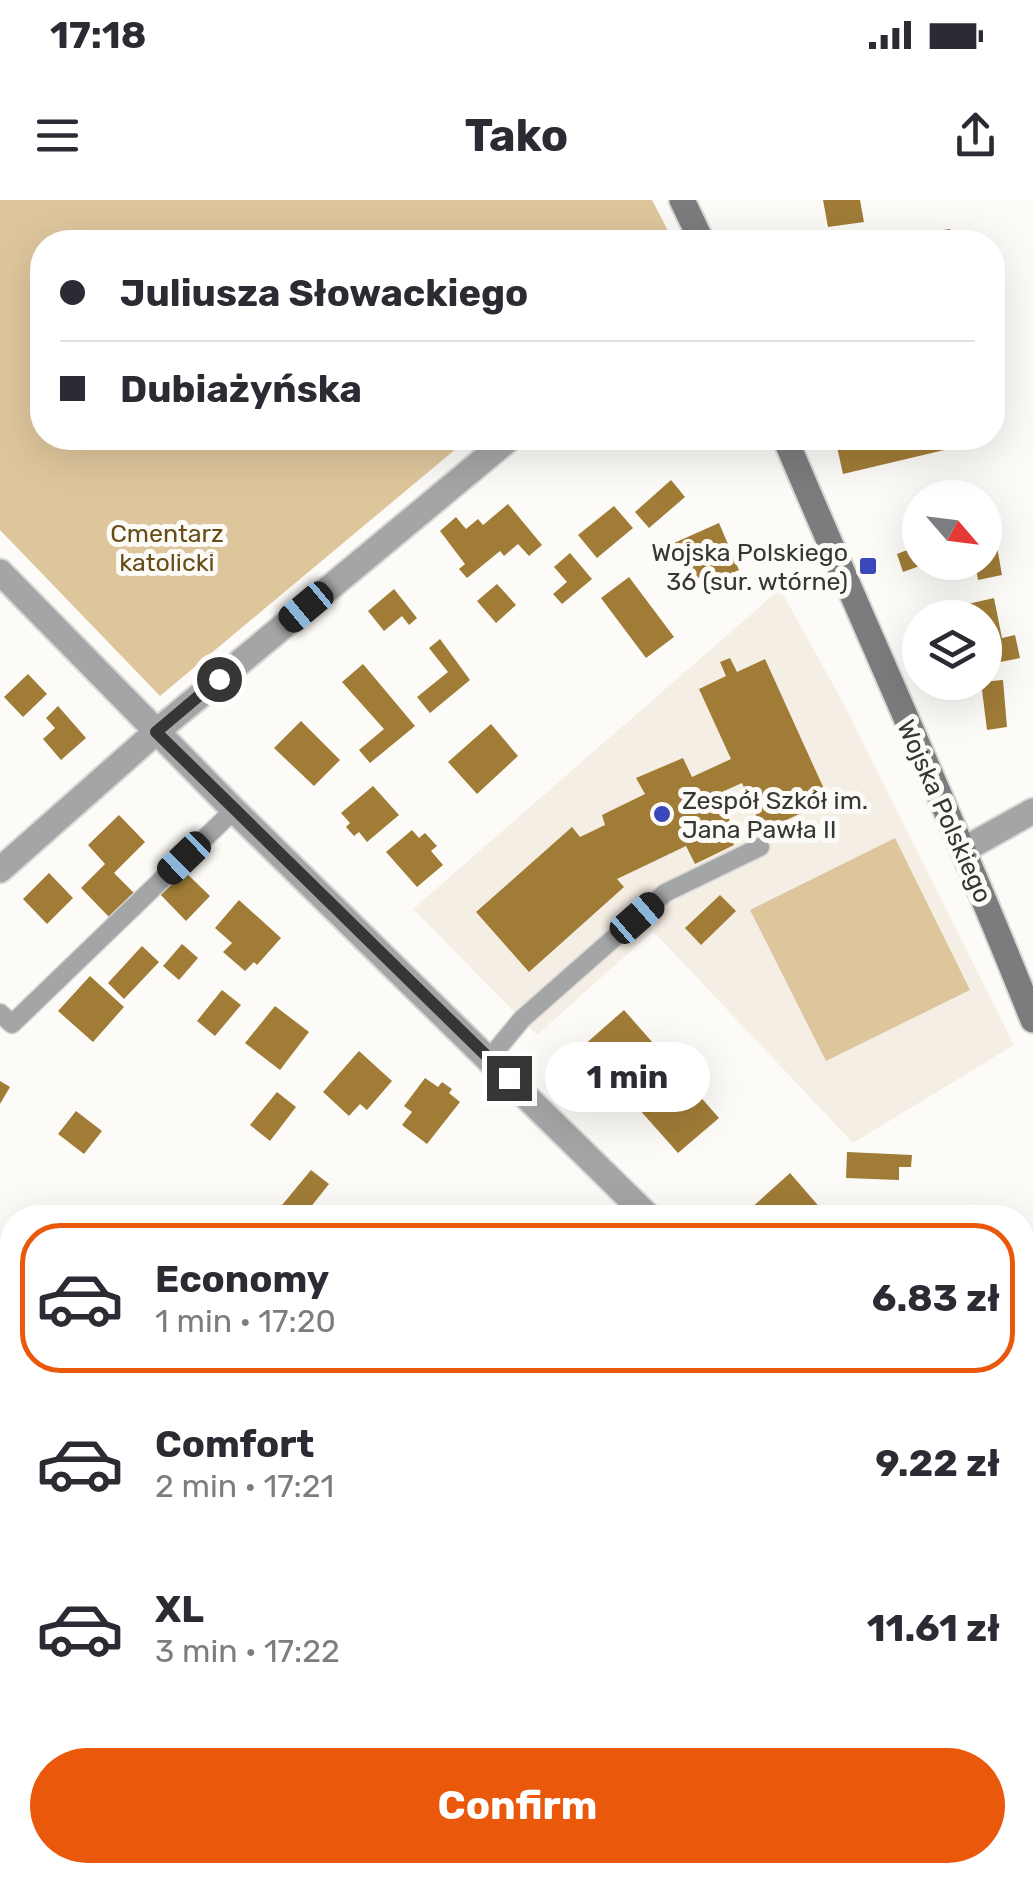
<!DOCTYPE html>
<html lang="en">
<head>
<meta charset="utf-8">
<style>
  body { margin:0; font-family:Rubik,sans-serif; background:#f2f2f3; color:#2b2b33; height:100vh; display:flex; flex-direction:column; font-size:38px; white-space:nowrap }
  * { box-sizing:border-box; margin:0 }
  p { font-size:32px; color:#7c7c81 }
  .icon { flex:none; width:55px; height:55px; fill:none; stroke:currentColor; stroke-width:2; stroke-linecap:round; stroke-linejoin:round }
  .map { position:relative; flex:1; overflow:hidden }
  .side { position:absolute; left:0px; top:1005px; width:1035px; height:678px; display:flex; flex-direction:column; background:#fff; border-radius:40px 40px 0 0; box-shadow:0 10px 40px #0002 }
  .side>* { flex:none }
  .top-card { position:absolute; left:30px; top:30px; width:975px; height:220px; border-radius:40px; box-shadow:0 10px 40px #0002; display:grid; align-content:center; height:220px; padding:0 30px; background:#fff }
  .needle { width:65px; rotate:118deg }
  .tools { position:absolute; left:902px; top:280px; display:grid; gap:20px }
  .tools a { display:grid; place-items:center; width:100px; height:100px; border-radius:50%; background:#fff; box-shadow:0 10px 40px #0002; font-size:50px }
  .end { position:absolute; width:45px; height:45px; margin:-22px; border:12px solid #373634; background:#fff; box-shadow:0 0 0 5px #fff }
  .from { border-radius:50% }
  .bubble { position:absolute; height:70px; border-radius:35px; background:#fff; box-shadow:0 10px 40px #0002; font-size:32px; font-weight:700; line-height:70px; text-align:center }
  .car { position:absolute; width:30px; height:60px; margin:-30px -15px; border-radius:12px; box-shadow:0 0 8px 2px #0007; background:linear-gradient(#222 24%,#8ab4d8 0 40%,#222 0 76%,#8ab4d8 0 86%,#222 0) }
  .top-card b { display:flex; align-items:center; gap:35px; height:95px; font-size:38px }
  .top-card b+b { border-top:2px solid #e1e1e2 }
  .top-card i { width:25px; height:25px; background:#2b2b33 }
  ul { padding:18px 0 0; list-style:none }
  li { display:flex; align-items:center; gap:30px; height:150px; margin:0 20px 15px; padding:0 10px; border:5px solid transparent; border-radius:40px }
  li div { flex:1 }
  li b { display:block; font-size:38px }
  li em { font-style:normal; font-weight:700 }
  li.active { border-color:#ea580c }
  li>.icon { width:90px; height:90px; stroke-width:1.5 }
  .primary-button { display:flex; gap:20px; margin-top:auto; padding:20px 30px }
  .primary-button a { flex:1; height:115px; border-radius:60px; background:#ea580c; color:#fff; font-size:40px; font-weight:700; line-height:115px; text-align:center }
  .status { display:flex; justify-content:space-between; align-items:center; height:70px; padding:0 50px; background:#fff; direction:ltr }
  .status svg { height:28px; fill:currentColor }
  header { display:flex; justify-content:space-between; align-items:center; height:130px; padding:0 30px; background:#fff; font-size:45px; font-weight:700 }
  .map>svg:first-child { display:block }
</style>
</head>
<body>
<div class="status"><b>17:18</b><svg viewBox="0 0 49 12"><path d="M0 12V9h3v3zM5 12V6h3v6zM10 12V3h3v9zM15 12V0h3v12zM26 1h20v11H26zM47 4h2v5h-2z"/></svg></div>
<header><svg class="icon" aria-label="menu" viewBox="0 0 24 24"><path d="M4 6h16M4 12h16M4 18h16"/></svg>Tako<svg class="icon" aria-label="share" viewBox="0 0 24 24"><path d="M12 15V3M7 8l5-5 5 5M5 13v7h14v-7"/></svg></header>
<div class="map">
<svg width="1033" height="1682" viewBox="0 0 1033 1682">
  <rect width="100%" height="100%" fill="#fdfbf7"/>
  <!-- built -->
  <g fill="#f5eee4">
    <path d="M780,389L846,508L1014,845L853,943L653,731L537,835L413,709Z"/>
    <path d="M0,1150L12,1156V1618L0,1611Z"/>
    <path d="M113,1670H236L228,1682H136Z"/>
  </g>
  <!-- green -->
  <g fill="#dec69c">
    <path d="M0,0H652L674,42H42V238H469L160,496L0,330Z"/>
    <path d="M895,638L970,790L826,861L750,710Z"/>
    <path d="M0,1167L12,1174V1331L0,1353Z"/>
  </g>
  <!-- building -->
  <g fill="#a07c36">
    <path d="M823,0H860L864,22L828,27Z"/>
    <path d="M950,29L952,42H916L915,34Z"/>
    <path d="M835,238H955L957,247L843,274Z"/>
    <path d="M671,280L685,297L649,328L635,312Z"/>
    <path d="M968,287L971,298H935V296Z"/>
    <path d="M508,304L542,345L529,356L518,344L504,356L500,351L467,378L459,369L465,364L440,331L456,317L466,329L478,319L483,325Z"/>
    <path d="M614,306L633,328L597,358L578,335Z"/>
    <path d="M719,323L739,370L695,389L674,343Z"/>
    <path d="M996,341L1002,375L978,380L976,368L965,370L963,362H985V343Z"/>
    <path d="M920,345V362L928,363L903,372L897,354Z"/>
    <path d="M570,353L592,379L562,404L553,394L567,382L554,367Z"/>
    <path d="M629,377L674,437L646,458L601,398Z"/>
    <path d="M497,384L516,405L496,423L477,401Z"/>
    <path d="M394,389L417,418L409,425L402,416L384,431L368,411Z"/>
    <path d="M994,398L1002,438L1015,435L1020,458L985,465V418H947L946,409Z"/>
    <path d="M440,439L470,480L430,513L417,497L448,472L429,448Z"/>
    <path d="M730,458L737,472L765,459L829,600L763,631L742,583L704,600L707,605L713,602L720,616L726,613L731,623L725,626L734,645L695,664L686,646L617,679L624,687L529,772L476,712L572,627L580,637L605,625L602,615L645,594L636,578L683,558L692,577L731,559L699,489L726,476L720,462Z"/>
    <path d="M363,464L415,526L370,563L359,550L384,529L342,482Z"/>
    <path d="M28,474L47,494L23,517L4,497Z"/>
    <path d="M1003,480L1007,527L987,530L981,482Z"/>
    <path d="M58,506L86,538L61,560L43,539L55,528L46,518Z"/>
    <path d="M301,521L340,560L314,586L274,548Z"/>
    <path d="M491,524L518,556L477,594L448,562Z"/>
    <path d="M373,586L399,615L367,642L359,632L354,636L346,627L350,623L341,613Z"/>
    <path d="M119,615L145,642L114,673L135,694L110,718L81,688L105,664L88,645Z"/>
    <path d="M412,630L419,638L425,633L437,646L431,651L443,665L417,687L386,652Z"/>
    <path d="M181,668L210,696L186,721L158,692Z"/>
    <path d="M49,673L73,698L47,724L23,699Z"/>
    <path d="M720,695L736,711L701,745L685,728Z"/>
    <path d="M239,700L281,738L257,765L254,762L245,771L223,752L232,743L215,728Z"/>
    <path d="M182,744L198,758L179,780L163,766Z"/>
    <path d="M142,746L159,762L124,799L108,783Z"/>
    <path d="M90,776L124,807L93,842L58,811Z"/>
    <path d="M222,790L241,805L215,836L197,821Z"/>
    <path d="M275,806L309,832L280,870L245,843Z"/>
    <path d="M624,810L719,918L678,953L583,846Z"/>
    <path d="M359,851L392,881L367,910L360,904L349,916L323,892Z"/>
    <path d="M425,878L438,887L442,882L452,889L449,893L460,902L427,944L402,925L412,912L404,906Z"/>
    <path d="M0,881L10,887L0,904Z"/>
    <path d="M277,892L296,907L270,941L250,925Z"/>
    <path d="M76,911L102,931L84,954L58,934Z"/>
    <path d="M847,952L912,955L911,967H899V980L846,978Z"/>
    <path d="M311,970L329,984L302,1018H287L278,1010Z"/>
    <path d="M790,973L829,1018H740Z"/>
    <path d="M131,1005L147,1018H122Z"/>
    <path d="M574,1008L585,1018H565Z"/>
    <path d="M12,1423V1461L0,1454V1444Z"/>
    <path d="M1022,1497L1033,1501V1542L1027,1554L1022,1552Z"/>
    <path d="M0,1649L12,1656V1670H38L60,1682H0Z"/>
    <path d="M362,1670H414L406,1682H381Z"/>
    <path d="M565,1670H609L602,1682H563L559,1679Z"/>
    <path d="M898,1672L919,1674V1682H898Z"/>
  </g>
  <g fill="none" stroke-linecap="round" stroke-linejoin="round">
    <!-- service casing -->
    <g stroke="#d9d8d4" stroke-width="21">
      <g id="service">
        <path d="M0,813L12,824L234,610"/>
        <path d="M489,859L522,819L665,693L760,647"/>
      </g>
    </g>
    <!-- minor casing -->
    <g stroke="#d9d8d4" stroke-width="29">
      <g id="minor">
        <path d="M156,532L510,238"/>
        <path d="M965,649L1033,611"/>
        <path d="M0,1140L12,1147"/>
        <path d="M278,1682L285,1670"/>
      </g>
    </g>
    <!-- tertiary casing -->
    <g stroke="#d9d8d4" stroke-width="29">
      <g id="tertiary">
        <path d="M0,372L234,610L650,1018"/>
        <path d="M0,670L156,532"/>
        <path d="M1022,1412L1033,1424"/>
      </g>
    </g>
    <!-- secondary casing -->
    <g stroke="#d9d8d4" stroke-width="29">
      <g id="secondary">
        <path d="M682,0L702,42"/>
        <path d="M785,238C867,432 955,624 1033,820"/>
      </g>
    </g>
    <!-- service -->
    <use href="#service" stroke="#a4a5a7" stroke-width="18"/>
    <!-- minor -->
    <use href="#minor" stroke="#a4a5a7" stroke-width="25"/>
    <!-- tertiary -->
    <use href="#tertiary" stroke="#a4a5a7" stroke-width="25"/>
    <!-- secondary -->
    <use href="#secondary" stroke="#7b7c7e" stroke-width="25"/>
  </g>
  <g fill="none" stroke-linecap="round" stroke-linejoin="round">
    <!-- route -->
    <path stroke="#373634" stroke-width="12" d="M219,479L156,532L509,878"/>
  </g>
  <!-- markers -->
  <g fill="#3b48bb" stroke="#fdfbf7" stroke-width="4">
    <rect x="858" y="356" width="20" height="20" rx="5"/>
    <circle cx="662" cy="614" r="10"/>
  </g>
  <g text-anchor="middle" stroke-width="10" stroke-linejoin="round" paint-order="stroke">
    <!-- park labels -->
    <g font-size="25" fill="#674d18" stroke="#fdfbf7">
      <text x="167" y="342">Cmentarz<tspan x="167" dy="29">katolicki</tspan></text>
    </g>
    <!-- poi labels -->
    <g font-size="25" fill="#373634" stroke="#fdfbf7" text-anchor="end">
      <text x="848" y="361">Wojska Polskiego<tspan x="848" dy="29">36 (sur. wtórne)</tspan></text>
      <text x="682" y="609" text-anchor="start">Zespół Szkół im.<tspan x="682" dy="29">Jana Pawła II</tspan></text>
    </g>
    <!-- street labels -->
    <g font-size="25" fill="#373634" stroke="#fdfbf7">
      <text transform="translate(945 611) rotate(66)" y="9">Wojska Polskiego</text>
    </g>
  </g>
</svg>
<div class="tools">
<a><svg class="needle" viewBox="-14 -14 28 28"><path d="M0-13l5 13h-10z" fill="#e53935"/><path d="M0 13l5-13h-10z" fill="#7c7c81"/></svg></a>
<a><svg class="icon" aria-label="layers" viewBox="0 0 24 24"><path d="M12 4l9 5-9 5-9-5zM3 14l9 5 9-5"/></svg></a>
</div>
<i class="end from" style="left:219px;top:479px"></i>
<i class="end" style="left:509px;top:878px"></i>
<div class="bubble" style="left:545px;top:842px;width:165px">1 min</div>
<i class="car" style="left:306px;top:407px;rotate:230deg"></i>
<i class="car" style="left:184px;top:658px;rotate:226deg"></i>
<i class="car" style="left:637px;top:718px;rotate:49deg"></i>
<div class="top-card">
<b><i class="from"></i>Juliusza Słowackiego</b>
<b><i></i>Dubiażyńska</b>
</div>
<section class="side">
<ul>
<li class="active"><svg class="icon" aria-label="car" viewBox="0 0 24 24"><path d="M5 17H2v-5l4-1 3-4h7l3 4 3 1v5h-3M9 17h6M6 11h13"/><circle cx="7" cy="17" r="2"/><circle cx="17" cy="17" r="2"/></svg><div><b>Economy</b><p>1 min · 17:20</p></div><em>6.83 zł</em></li>
<li><svg class="icon" aria-label="car" viewBox="0 0 24 24"><path d="M5 17H2v-5l4-1 3-4h7l3 4 3 1v5h-3M9 17h6M6 11h13"/><circle cx="7" cy="17" r="2"/><circle cx="17" cy="17" r="2"/></svg><div><b>Comfort</b><p>2 min · 17:21</p></div><em>9.22 zł</em></li>
<li><svg class="icon" aria-label="car" viewBox="0 0 24 24"><path d="M5 17H2v-5l4-1 3-4h7l3 4 3 1v5h-3M9 17h6M6 11h13"/><circle cx="7" cy="17" r="2"/><circle cx="17" cy="17" r="2"/></svg><div><b>XL</b><p>3 min · 17:22</p></div><em>11.61 zł</em></li>
</ul>
<div class="primary-button"><a>Confirm</a></div>
</section>
</div>
</body>
</html>
